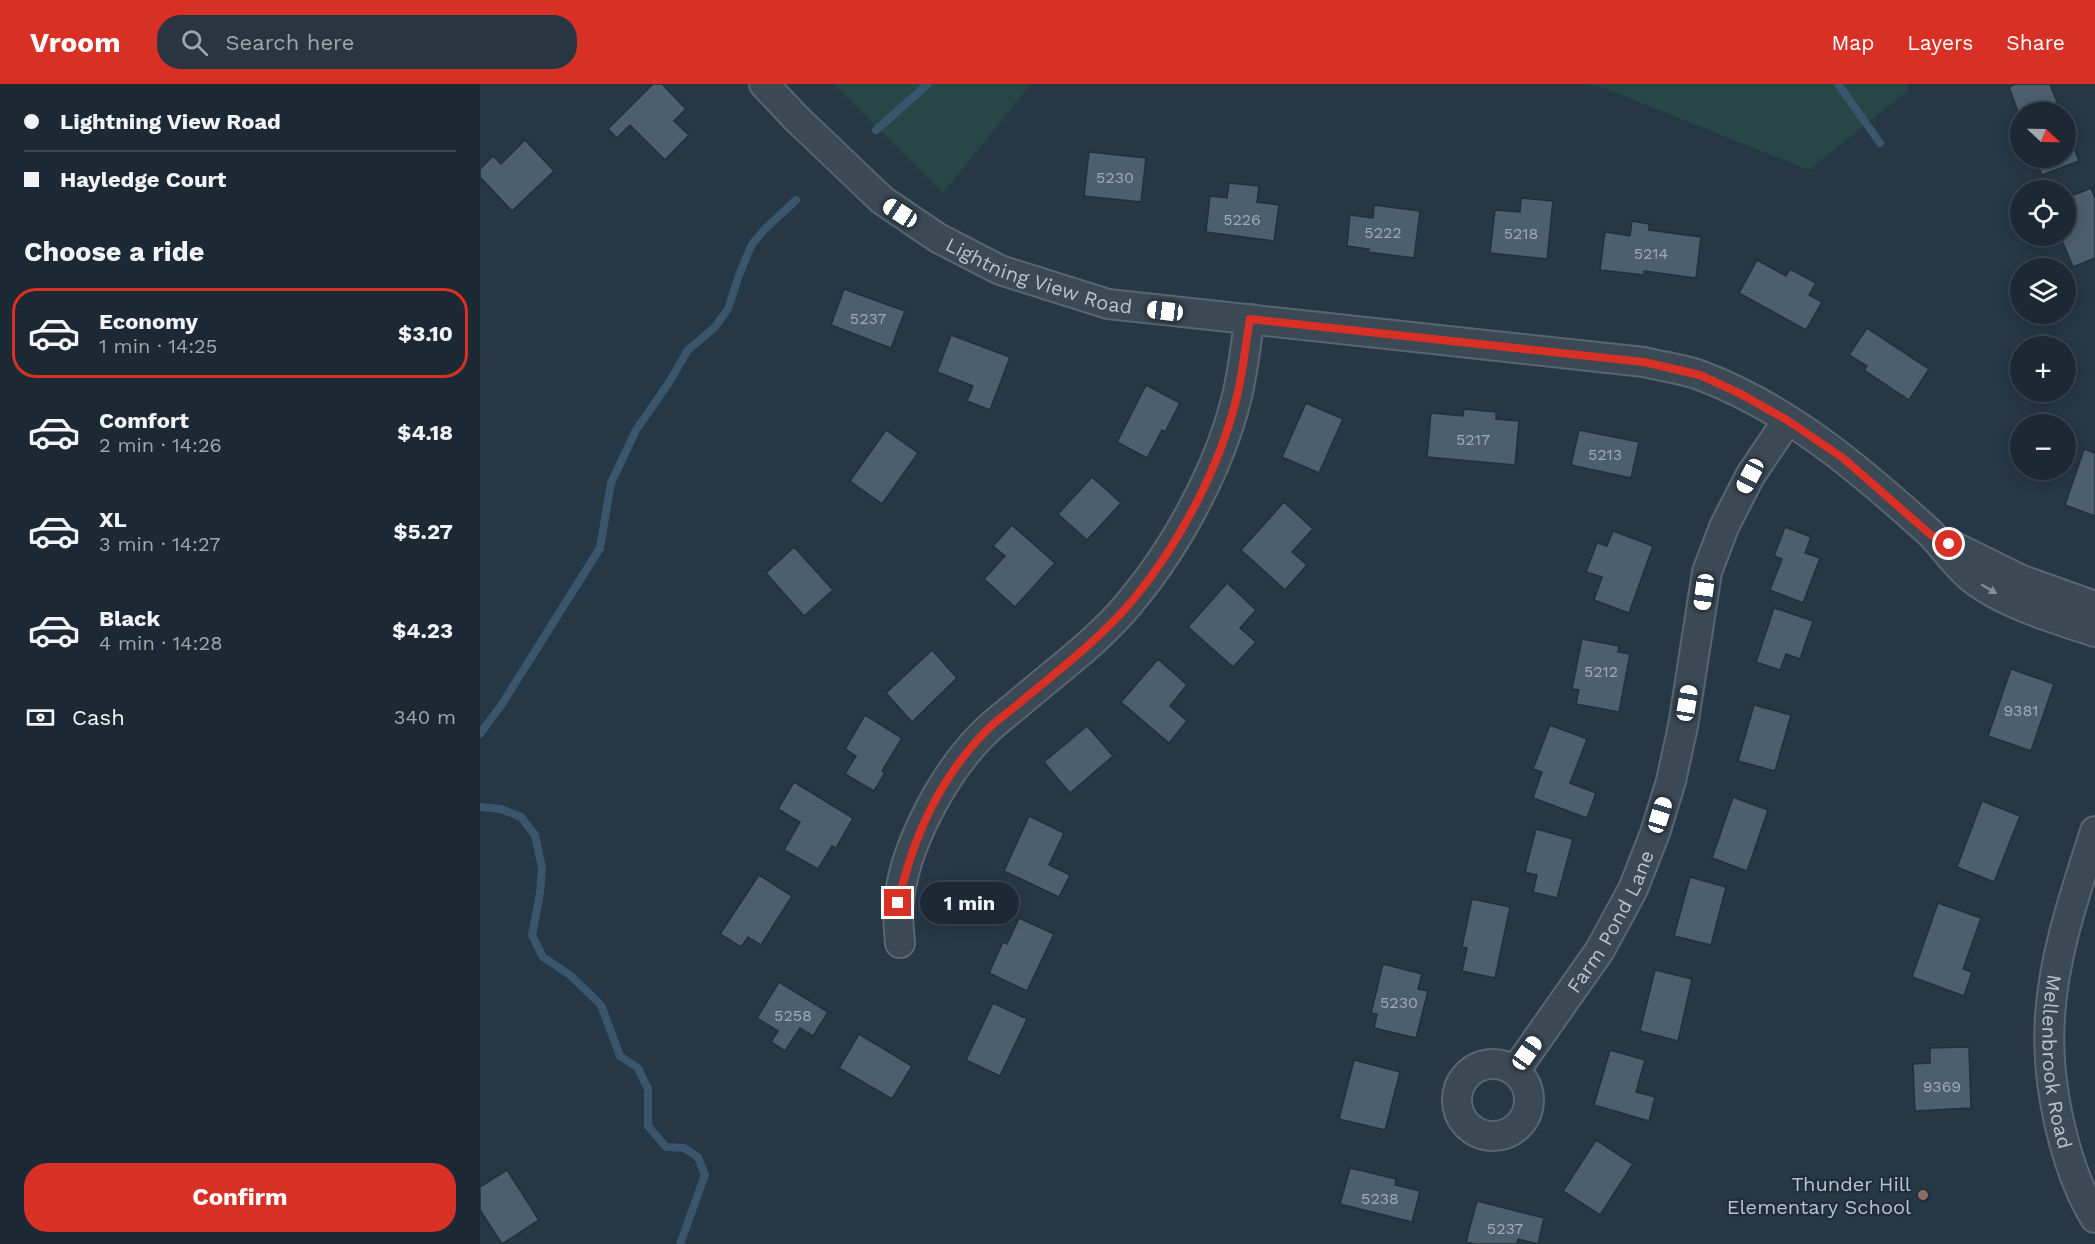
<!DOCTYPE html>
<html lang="en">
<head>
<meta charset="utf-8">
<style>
  body { margin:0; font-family:"Work Sans",sans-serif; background:#293540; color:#f1f3f6; height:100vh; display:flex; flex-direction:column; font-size:22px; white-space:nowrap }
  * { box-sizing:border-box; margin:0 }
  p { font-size:20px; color:#a0a6ac }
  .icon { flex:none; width:33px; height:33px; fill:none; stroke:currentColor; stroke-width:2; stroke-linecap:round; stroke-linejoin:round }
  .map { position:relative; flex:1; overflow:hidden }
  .drawer { display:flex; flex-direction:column; background:#1c2934; width:480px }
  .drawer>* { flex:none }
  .banner { display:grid; align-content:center; height:132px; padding:0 24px; background:#1c2934 }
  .needle { width:39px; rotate:112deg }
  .controls { position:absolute; left:1530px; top:18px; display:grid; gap:12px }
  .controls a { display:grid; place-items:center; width:66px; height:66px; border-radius:50%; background:#1c2934; box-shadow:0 3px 15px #0003,0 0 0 2px #3a454f; font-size:30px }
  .end { position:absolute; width:27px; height:27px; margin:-14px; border:8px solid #d93025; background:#fff; box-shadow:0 0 0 3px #fff }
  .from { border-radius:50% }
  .bubble { position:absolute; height:42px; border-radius:21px; background:#1c2934; box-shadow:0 3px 15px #0003,0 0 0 2px #3a454f; font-size:20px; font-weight:700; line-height:42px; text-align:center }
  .car { position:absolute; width:18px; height:36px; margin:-18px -9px; border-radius:8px; box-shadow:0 0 4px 2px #0007; background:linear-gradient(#fff 24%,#345 0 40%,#fff 0 76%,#345 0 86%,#fff 0) }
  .banner b { display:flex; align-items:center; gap:21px; height:57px; font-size:22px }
  .banner b+b { border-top:2px solid #3a454f }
  .banner i { width:15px; height:15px; background:#f1f3f6 }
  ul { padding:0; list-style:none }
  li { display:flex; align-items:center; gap:18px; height:90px; margin:0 12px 9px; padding:0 12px; border:3px solid transparent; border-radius:24px }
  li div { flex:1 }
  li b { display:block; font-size:22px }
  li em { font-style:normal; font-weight:700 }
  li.active { border-color:#d93025 }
  li>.icon { width:54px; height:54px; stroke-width:1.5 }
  h2 { padding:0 24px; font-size:27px; line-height:72px }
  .pay { display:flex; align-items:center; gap:15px; height:66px; padding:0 24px; font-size:22px }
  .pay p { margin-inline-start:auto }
  .primary-button { display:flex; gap:12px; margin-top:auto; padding:12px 24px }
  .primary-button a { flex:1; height:69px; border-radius:24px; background:#d93025; color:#fff; font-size:24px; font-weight:700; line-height:69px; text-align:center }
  header { display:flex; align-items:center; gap:36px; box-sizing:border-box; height:84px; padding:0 30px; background:#d93025; color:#fff }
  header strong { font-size:28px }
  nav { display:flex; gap:33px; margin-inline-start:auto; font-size:21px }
  .search { width:420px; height:54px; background:#293540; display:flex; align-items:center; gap:15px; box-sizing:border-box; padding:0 21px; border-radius:24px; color:#a0a6ac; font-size:22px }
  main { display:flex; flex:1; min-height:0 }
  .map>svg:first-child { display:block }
</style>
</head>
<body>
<header>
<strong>Vroom</strong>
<div class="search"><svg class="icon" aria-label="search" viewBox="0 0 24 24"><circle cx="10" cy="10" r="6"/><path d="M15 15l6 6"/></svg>Search here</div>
<nav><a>Map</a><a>Layers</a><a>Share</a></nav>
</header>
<main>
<section class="drawer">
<div class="banner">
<b><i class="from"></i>Lightning View Road</b>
<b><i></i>Hayledge Court</b>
</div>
<h2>Choose a ride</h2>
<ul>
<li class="active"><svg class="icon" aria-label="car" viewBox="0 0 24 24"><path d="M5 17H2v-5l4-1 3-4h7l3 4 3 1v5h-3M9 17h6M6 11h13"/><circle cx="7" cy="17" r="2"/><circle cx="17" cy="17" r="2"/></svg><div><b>Economy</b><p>1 min · 14:25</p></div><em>$3.10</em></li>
<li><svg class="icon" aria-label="car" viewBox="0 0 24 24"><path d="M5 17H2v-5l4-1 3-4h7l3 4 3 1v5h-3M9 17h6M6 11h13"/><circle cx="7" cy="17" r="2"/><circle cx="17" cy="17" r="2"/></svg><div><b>Comfort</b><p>2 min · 14:26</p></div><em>$4.18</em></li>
<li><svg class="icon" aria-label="car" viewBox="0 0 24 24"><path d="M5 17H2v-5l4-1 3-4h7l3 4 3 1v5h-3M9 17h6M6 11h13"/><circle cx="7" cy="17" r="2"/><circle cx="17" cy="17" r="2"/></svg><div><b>XL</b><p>3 min · 14:27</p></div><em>$5.27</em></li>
<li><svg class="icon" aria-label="car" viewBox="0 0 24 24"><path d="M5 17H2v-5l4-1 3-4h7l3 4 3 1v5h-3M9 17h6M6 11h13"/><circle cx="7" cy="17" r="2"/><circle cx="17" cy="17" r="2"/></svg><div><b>Black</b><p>4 min · 14:28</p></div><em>$4.23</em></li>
</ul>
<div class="pay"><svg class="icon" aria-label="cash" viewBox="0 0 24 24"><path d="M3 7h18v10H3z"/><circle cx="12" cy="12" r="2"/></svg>Cash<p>340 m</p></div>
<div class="primary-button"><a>Confirm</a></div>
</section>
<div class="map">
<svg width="1615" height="1160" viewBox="0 0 1615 1160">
  <rect width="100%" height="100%" fill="#263746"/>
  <!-- green -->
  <g fill="#284646">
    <path d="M354,0H551L463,109Z"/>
    <path d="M1105,0H1427L1429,6L1329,86L1124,4Z"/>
  </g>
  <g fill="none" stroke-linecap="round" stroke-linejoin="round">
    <!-- stream -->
    <g stroke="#39566d" stroke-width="8">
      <path d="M1358,0L1400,59"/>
      <path d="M396,46L448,0"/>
      <path d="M0,650L22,620L120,464L131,399L156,346L188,300L208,266L235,243L248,225L259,191L272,160L285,145L316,116"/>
      <path d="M0,723L21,725L41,733L55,751L62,784L60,809L52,851L63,873L90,891L121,921L140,972L158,984L168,1005V1042L186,1063L204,1064L218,1073L225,1091L200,1160"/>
    </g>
  </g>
  <!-- building -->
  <g fill="#4c5f6e" stroke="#21303c" stroke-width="1.5">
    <path d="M173,0H182L206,25L194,37L209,51L185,76L150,41L137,54L128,45Z"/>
    <path d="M1536,0H1570L1581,28H1540V34L1529,3Z"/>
    <path d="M1586,41L1599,77L1562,91L1556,74H1586Z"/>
    <path d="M45,56L74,87L32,127L0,93V85L13,72L21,80Z"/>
    <path d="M609,68L666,74L661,118L604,112Z"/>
    <path d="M749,99L779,102L777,118L799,121L794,157L726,148L730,112L747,114Z"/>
    <path d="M1611,104L1615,114V174L1593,183L1580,152H1586V114Z"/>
    <path d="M1041,114L1073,117L1067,175L1010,169L1015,126L1040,128Z"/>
    <path d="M894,121L940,127L934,174L888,168L889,165L867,162L870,131L893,134Z"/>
    <path d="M1152,137L1169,140V146L1221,153L1216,194L1164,187V191L1120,186L1125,148L1150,152Z"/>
    <path d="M1277,176L1306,192L1310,185L1336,199L1329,211L1342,218L1326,246L1259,209Z"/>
    <path d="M364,205L425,227L411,264L351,241Z"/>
    <path d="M1387,244L1449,285L1429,316L1384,286L1387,282L1369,271Z"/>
    <path d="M471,251L530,273L510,326L487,317L493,302L457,288Z"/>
    <path d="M666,301L700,319L685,348L682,346L667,374L637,358Z"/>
    <path d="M826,319L863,335L839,389L802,373Z"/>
    <path d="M984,325L1016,328V335L1039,337L1035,381L947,373L951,329L983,332Z"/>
    <path d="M406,346L438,369L402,420L370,397Z"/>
    <path d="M1099,346L1159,358L1151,394L1091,381Z"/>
    <path d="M1604,365L1615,369V432L1585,421Z"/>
    <path d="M612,393L641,419L607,456L578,430Z"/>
    <path d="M804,418L833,445L812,468L827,481L805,506L761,466Z"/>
    <path d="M532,441L575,479L535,523L504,495L525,472L513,462Z"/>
    <path d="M1305,443L1331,453L1325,469L1340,474L1323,519L1290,506L1302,475L1294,472Z"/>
    <path d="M1133,447L1173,462L1149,529L1114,516L1122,493L1106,488L1117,459L1127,462Z"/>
    <path d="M314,463L353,506L324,532L286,489Z"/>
    <path d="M747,499L776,526L760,544L776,558L753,583L708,543Z"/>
    <path d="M1294,524L1333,537L1320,575L1306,570L1300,586L1276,578Z"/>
    <path d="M1102,555L1139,562L1138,568L1150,570L1139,628L1096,620L1099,606L1092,605Z"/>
    <path d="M452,566L477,594L432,638L406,609Z"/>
    <path d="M678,575L707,601L690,622L707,637L689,659L641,618Z"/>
    <path d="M1531,585L1574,600L1551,667L1508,652Z"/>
    <path d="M1274,621L1311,631L1295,687L1258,677Z"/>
    <path d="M385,631L422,654L402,687L405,689L394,707L365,690L376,672L365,665Z"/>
    <path d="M1070,641L1107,655L1090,699L1116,709L1107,734L1053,714L1062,688L1053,685Z"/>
    <path d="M607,642L633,672L590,709L564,678Z"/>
    <path d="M314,698L373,734L356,764L352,762L338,785L304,766L320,738L298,725Z"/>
    <path d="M1253,713L1288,726L1267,787L1232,774Z"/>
    <path d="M1502,717L1540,732L1514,798L1477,783Z"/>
    <path d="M549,732L584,749L569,781L590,791L579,813L524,787Z"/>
    <path d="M1056,745L1093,755L1077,814L1053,808L1057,791L1045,788Z"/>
    <path d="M279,791L312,812L281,861L268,853L261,863L240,850Z"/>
    <path d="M1210,793L1246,803L1231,861L1194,852Z"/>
    <path d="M992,815L1030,823L1015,894L982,887L987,864L982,863Z"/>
    <path d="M1458,819L1501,834L1483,885L1492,888L1484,912L1432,893Z"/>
    <path d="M539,834L574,850L547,907L509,889L523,858L527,860Z"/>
    <path d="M903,880L942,890L938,905L948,907L936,954L894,944L897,930L891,929Z"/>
    <path d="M1175,886L1212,895L1198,957L1160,947Z"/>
    <path d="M299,898L348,928L333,952L320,944L305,967L291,958L298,947L277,934Z"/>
    <path d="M513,919L547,935L520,992L486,976Z"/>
    <path d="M379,950L432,982L412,1015L359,984Z"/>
    <path d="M1489,963L1491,1024L1435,1027L1433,980L1450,979V964Z"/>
    <path d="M1130,966L1165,976L1156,1008L1175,1013L1169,1037L1114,1021Z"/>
    <path d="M874,976L920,988L905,1046L859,1035Z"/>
    <path d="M1116,1056L1153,1080L1120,1131L1083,1107Z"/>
    <path d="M870,1084L916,1095L915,1101L940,1107L932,1138L860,1120Z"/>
    <path d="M27,1086L59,1136L22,1160L0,1126V1103Z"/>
    <path d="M997,1117L1064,1134L1058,1160L1038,1155L1037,1160H995L986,1158Z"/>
  </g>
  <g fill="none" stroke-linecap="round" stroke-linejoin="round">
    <!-- street casing -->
    <g stroke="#596672" stroke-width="32">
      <g id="street">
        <path id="s1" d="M284,0L316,34L402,116L458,154L520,186L628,220L1164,278C1183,283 1204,285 1222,292C1309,325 1382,387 1450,449C1465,464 1477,483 1494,496C1525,520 1578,536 1615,548"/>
        <path d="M1469,460L1542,496L1615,522"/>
        <path id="s2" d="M1615,747C1596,807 1574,869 1570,932C1567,975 1573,1017 1584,1058C1591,1084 1601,1111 1615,1134"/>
        <path d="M420,859C419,846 417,831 419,818C424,762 464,689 503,650C514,639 526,630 538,620C576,587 620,556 652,516C697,462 739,384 756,316C763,290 765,262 770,235"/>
        <circle cx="1013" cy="1016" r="36"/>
        <path id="s3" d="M1035,987L1120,866L1153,805L1175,749L1191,697L1203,642L1227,488L1244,443L1270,392L1307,337"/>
      </g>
    </g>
    <!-- street -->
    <use href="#street" stroke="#3b4955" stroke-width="28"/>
  </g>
  <!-- one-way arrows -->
  <defs><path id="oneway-solid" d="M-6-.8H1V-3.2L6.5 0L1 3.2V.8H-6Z" transform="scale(1.5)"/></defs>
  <use fill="#808c98" href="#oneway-solid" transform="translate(1509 505) rotate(30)"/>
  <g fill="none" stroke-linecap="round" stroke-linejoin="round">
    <!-- route -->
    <path stroke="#d93025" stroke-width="8" d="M418,819C432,756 458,697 503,650C513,639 526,630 537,621C576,588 619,556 652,517C698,462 739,385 756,316C763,290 765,262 770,235L1164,278L1220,291L1261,310L1307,336L1363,374L1451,451L1469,460"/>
  </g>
  <!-- markers -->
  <circle fill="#8d6e63" stroke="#1f2e3a" stroke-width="2" cx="1443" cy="1111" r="6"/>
  <g text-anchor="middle" stroke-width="4.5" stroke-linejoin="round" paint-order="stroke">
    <!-- number labels -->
    <g font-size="16" fill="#9daab6">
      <text x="635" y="99">5230</text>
      <text x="762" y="141">5226</text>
      <text x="903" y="154">5222</text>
      <text x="1041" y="155">5218</text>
      <text x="1171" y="175">5214</text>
      <text x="388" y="240">5237</text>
      <text x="993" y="361">5217</text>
      <text x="1125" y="376">5213</text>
      <text x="1121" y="593">5212</text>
      <text x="1541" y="632">9381</text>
      <text x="919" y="924">5230</text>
      <text x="313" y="937">5258</text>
      <text x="1462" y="1008">9369</text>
      <text x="900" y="1120">5238</text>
      <text x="1025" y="1150">5237</text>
    </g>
    <!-- street labels -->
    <g font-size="20" fill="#b8c3ce" stroke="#1f2e3a">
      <text dy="7" stroke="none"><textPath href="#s1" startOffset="342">Lightning View Road</textPath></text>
      <text dy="7" stroke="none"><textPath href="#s3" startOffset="178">Farm Pond Lane</textPath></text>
      <text dy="7" stroke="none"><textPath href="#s2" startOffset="237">Mellenbrook Road</textPath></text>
    </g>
    <!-- poi labels -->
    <g font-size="20" fill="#b8c3ce" stroke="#1f2e3a" text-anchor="end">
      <text x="1431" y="1107">Thunder Hill<tspan x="1431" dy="23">Elementary School</tspan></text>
    </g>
  </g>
</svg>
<div class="controls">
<a><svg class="needle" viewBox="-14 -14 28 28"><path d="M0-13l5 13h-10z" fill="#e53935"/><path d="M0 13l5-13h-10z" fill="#a0a6ac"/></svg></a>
<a><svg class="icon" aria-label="locate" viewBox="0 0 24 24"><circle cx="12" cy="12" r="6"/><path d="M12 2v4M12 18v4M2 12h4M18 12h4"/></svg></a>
<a><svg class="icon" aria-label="layers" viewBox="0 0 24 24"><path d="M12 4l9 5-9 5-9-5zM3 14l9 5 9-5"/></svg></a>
<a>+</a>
<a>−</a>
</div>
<i class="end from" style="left:1469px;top:460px"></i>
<i class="end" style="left:418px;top:819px"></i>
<div class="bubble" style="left:440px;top:798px;width:99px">1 min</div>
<i class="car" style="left:420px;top:129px;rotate:303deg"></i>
<i class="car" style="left:685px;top:227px;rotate:277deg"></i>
<i class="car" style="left:1270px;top:392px;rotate:208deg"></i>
<i class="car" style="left:1224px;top:508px;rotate:188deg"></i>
<i class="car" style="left:1207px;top:619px;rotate:9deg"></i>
<i class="car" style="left:1180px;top:731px;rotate:17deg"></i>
<i class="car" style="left:1047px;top:969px;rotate:35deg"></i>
</div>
</main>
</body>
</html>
